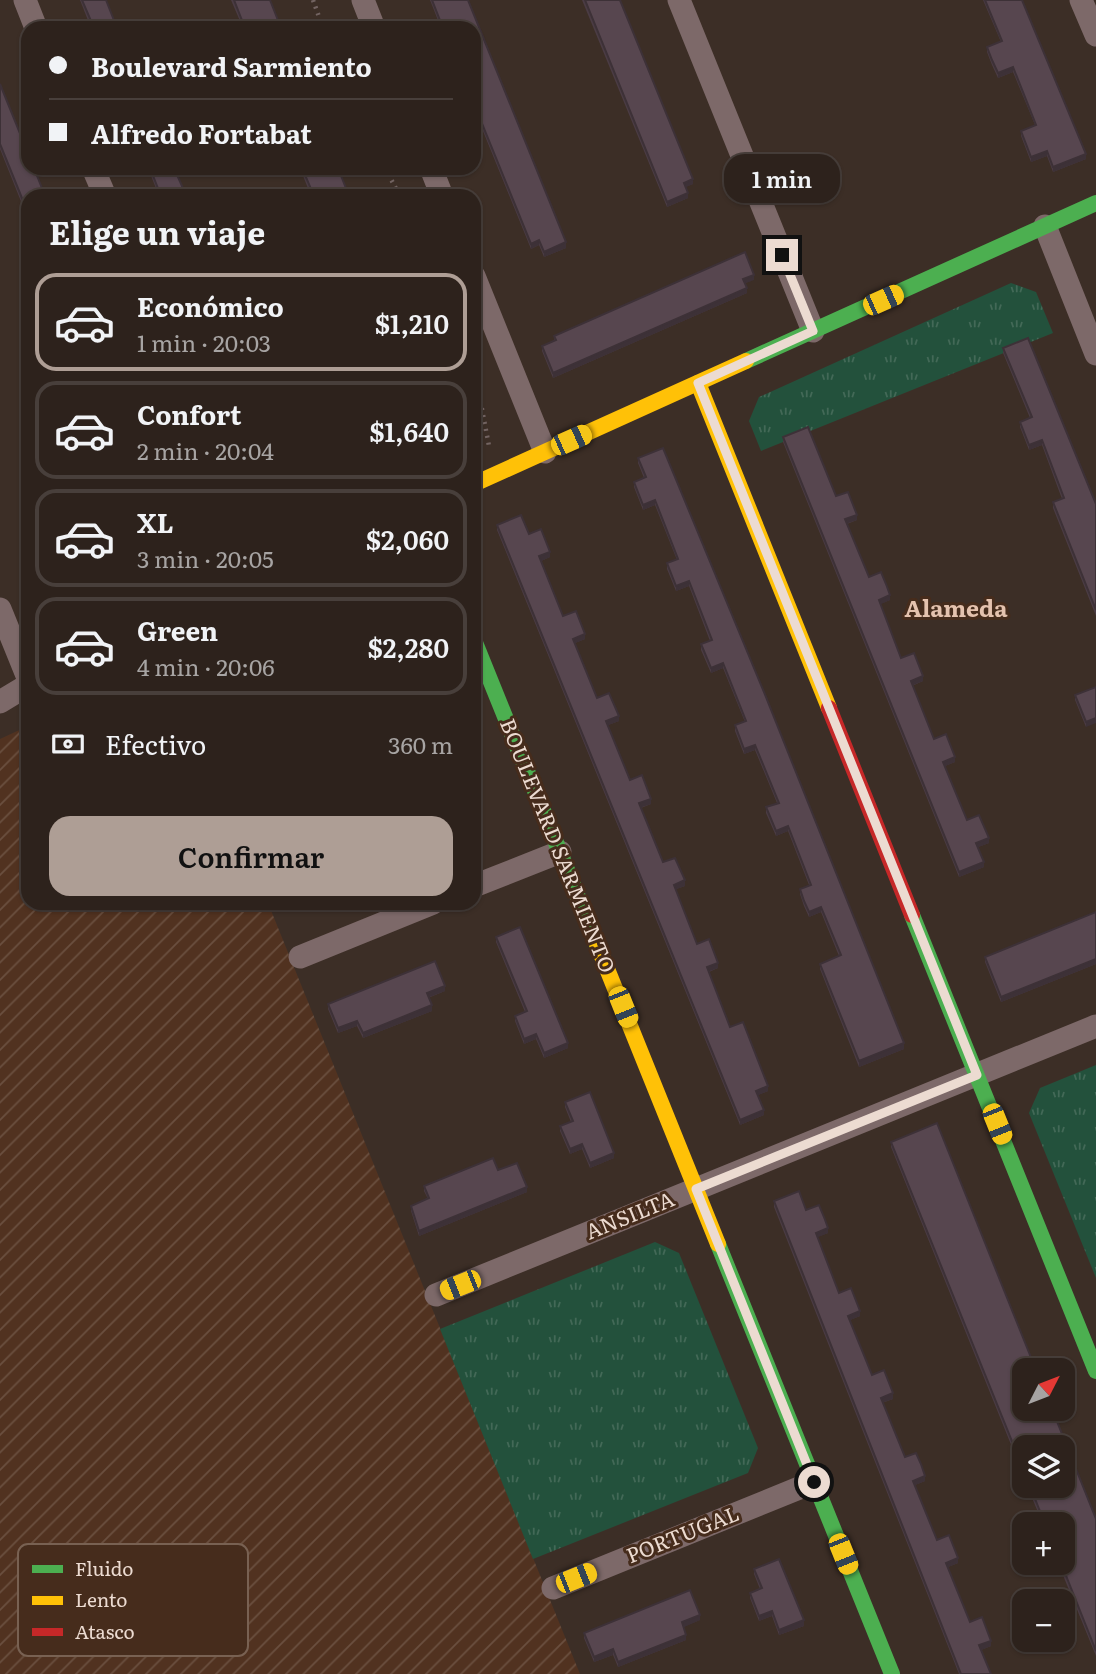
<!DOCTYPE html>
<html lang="es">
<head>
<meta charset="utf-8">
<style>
  body { margin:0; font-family:Literata,serif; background:#392f29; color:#f1f3f6; height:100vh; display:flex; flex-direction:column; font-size:26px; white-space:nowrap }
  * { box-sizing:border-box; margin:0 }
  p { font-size:23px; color:#a7a4a3 }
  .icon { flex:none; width:38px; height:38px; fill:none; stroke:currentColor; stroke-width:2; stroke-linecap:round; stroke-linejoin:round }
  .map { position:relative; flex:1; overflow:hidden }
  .sheet { position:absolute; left:21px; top:189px; width:460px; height:721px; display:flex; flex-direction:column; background:#2d221c; border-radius:21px; box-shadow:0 2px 5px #0004,0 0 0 2px #483f3b }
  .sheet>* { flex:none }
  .top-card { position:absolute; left:21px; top:21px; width:460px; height:154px; border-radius:21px; box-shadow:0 2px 5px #0004,0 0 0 2px #483f3b; display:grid; align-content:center; height:154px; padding:0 28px; background:#2d221c }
  .needle { width:46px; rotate:48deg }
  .controls { position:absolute; left:1012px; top:1358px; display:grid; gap:14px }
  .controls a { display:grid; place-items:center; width:63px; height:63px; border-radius:14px; background:#2d221c; box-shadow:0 2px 5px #0004,0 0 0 2px #483f3b; font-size:35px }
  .end { position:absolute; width:32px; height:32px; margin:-16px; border:9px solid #ecdbd1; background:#111; box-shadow:0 0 0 4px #111 }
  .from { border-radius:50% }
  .bubble { position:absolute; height:49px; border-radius:21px; background:#2d221c; box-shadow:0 2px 5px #0004,0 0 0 2px #483f3b; font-size:23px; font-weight:600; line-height:49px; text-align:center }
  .car { position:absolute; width:21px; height:42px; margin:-21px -10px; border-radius:9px; box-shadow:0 0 5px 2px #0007; background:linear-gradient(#f5c518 24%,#345 0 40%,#f5c518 0 76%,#345 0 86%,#f5c518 0) }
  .top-card b { display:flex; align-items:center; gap:24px; height:66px; font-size:26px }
  .top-card b+b { border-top:2px solid #483f3b }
  .top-card i { width:18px; height:18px; background:#f1f3f6 }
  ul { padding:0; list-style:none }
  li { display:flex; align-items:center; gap:21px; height:98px; margin:0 14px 10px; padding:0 14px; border:4px solid #483f3b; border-radius:21px }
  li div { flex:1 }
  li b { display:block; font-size:26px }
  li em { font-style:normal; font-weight:600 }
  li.current { border-color:#ae9e95 }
  li>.icon { width:63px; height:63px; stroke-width:1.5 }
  h2 { padding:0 28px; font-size:32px; line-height:84px }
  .pay { display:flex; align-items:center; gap:18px; height:77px; padding:0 28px; font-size:26px }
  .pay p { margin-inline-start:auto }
  .cta { display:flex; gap:14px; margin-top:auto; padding:14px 28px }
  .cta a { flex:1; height:80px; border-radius:21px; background:#ae9e95; color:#111; font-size:28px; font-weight:600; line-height:80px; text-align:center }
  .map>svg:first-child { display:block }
</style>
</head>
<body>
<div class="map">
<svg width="1096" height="1674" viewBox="0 0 1096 1674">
  <defs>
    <pattern id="industrial-furrows" width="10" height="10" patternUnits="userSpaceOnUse" patternTransform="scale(1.75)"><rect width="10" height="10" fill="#513220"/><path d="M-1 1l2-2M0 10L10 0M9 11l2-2" fill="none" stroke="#6a4f3f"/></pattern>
    <pattern id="park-tufts" width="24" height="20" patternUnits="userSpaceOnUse" patternTransform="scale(1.75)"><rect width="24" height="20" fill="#23513c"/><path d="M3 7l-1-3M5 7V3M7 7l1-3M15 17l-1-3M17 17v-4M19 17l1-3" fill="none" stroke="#436957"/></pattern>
  </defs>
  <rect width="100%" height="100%" fill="#3c2e26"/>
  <!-- industrial -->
  <path fill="url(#industrial-furrows)" d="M28,726V903H268L580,1674H0V739Z"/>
  <!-- park -->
  <g fill="url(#park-tufts)">
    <path d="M1011,283L1036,292L1053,333L761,451L749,421L759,397Z"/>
    <path d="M1096,1065V1278L1029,1113L1040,1088Z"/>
    <path d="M655,1242L679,1253L758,1448L748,1473L533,1559L440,1329Z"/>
  </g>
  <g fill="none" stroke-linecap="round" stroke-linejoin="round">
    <!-- path -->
    <g stroke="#736462" stroke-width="4.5" stroke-dasharray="2 5" stroke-linecap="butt">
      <path d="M313,0L323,28"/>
      <path d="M385,168L400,196"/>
      <path d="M474,367L489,446"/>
    </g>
    <!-- street -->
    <g stroke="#7d6969" stroke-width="23">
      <path d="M25,0L36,28"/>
      <path d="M363,0L374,28"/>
      <path d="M679,0L813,331"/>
      <path d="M1081,0L1096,35"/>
      <path d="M93,168L105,196"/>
      <path d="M431,168L442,196"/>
      <path d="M1045,226L1096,354"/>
      <path d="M474,276L545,452"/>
      <path d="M0,609L28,678"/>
      <path d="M0,702L28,685"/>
      <path d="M474,886L560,852"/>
      <path d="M300,957L433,903"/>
      <path d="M436,1295L1096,1026"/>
      <path d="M553,1588L814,1482"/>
    </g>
    <!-- fast -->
    <g stroke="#4caf50" stroke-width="16">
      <path d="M746,361L1096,203"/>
      <path d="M474,640L597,944"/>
      <path d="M912,915L1096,1371"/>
      <path d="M718,1244L892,1674"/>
    </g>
    <!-- slow -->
    <g stroke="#ffc107" stroke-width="16">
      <path d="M698,383L829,708"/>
      <path d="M474,484L746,361"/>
      <path d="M597,944L718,1244"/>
    </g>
    <!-- jam -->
    <path stroke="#c62828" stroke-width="16" d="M829,708L912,915"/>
  </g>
  <!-- wall -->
  <g fill="#4b3c44">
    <path d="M80,0H106L117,28H91Z"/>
    <path d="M231,0H270L281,28H243Z"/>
    <path d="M430,0H468L566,248L544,257L539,245L531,249L474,109V28H441Z"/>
    <path d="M582,0H620L693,184L685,187L688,198L667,207Z"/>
    <path d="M983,0H1022L1086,159L1053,172L1047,156L1031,162L1021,136V131L1035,125L1013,72L998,78L992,65L987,52V47L1001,42Z"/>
    <path d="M0,84L28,196V219L0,149Z"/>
    <path d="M148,168H174L186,196H159Z"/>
    <path d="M300,168H338L349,196H311Z"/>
    <path d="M754,280L745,283L747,293L553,378L542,351V346L554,341V336Z"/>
    <path d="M1003,348L1096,504V616L1053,508V502L1062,499L1042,445L1029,450L1020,427V422L1030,418L1003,353Z"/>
    <path d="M783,437L857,520L847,524L869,577L890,600L880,604L901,658L923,681L912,686L934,739L955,762L945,766L967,820L989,843L978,847L984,867L959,877L783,442Z"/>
    <path d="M638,458L904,1049L859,1067L820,969V964L839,956L821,912L809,917L804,906L800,894V889L809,885L788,831L776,836L766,813V807L777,803L755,750L744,754L735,731V725L745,722L723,668L711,673L701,650V644L710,641L689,586L676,591L667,569V563L677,560L655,505L643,510L634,487V482L644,478L638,463Z"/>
    <path d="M497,525L529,534L550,557L541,561L563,616L585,639L575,643L597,698L619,721L608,725L630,780L651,804L641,808L663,862L685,886L676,889L697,944L718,968L709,972L730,1027L768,1091L758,1095L764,1115L740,1125L497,530Z"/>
    <path d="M1096,687L1086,727L1075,700V695Z"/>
    <path d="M1096,912V964L1001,1002L985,962V957Z"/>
    <path d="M496,937L568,1048L544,1058L536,1039L524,1044L515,1021V1016L525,1012L496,942Z"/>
    <path d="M445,991L428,998L432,1011L363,1038L357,1026L338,1033L328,1009V1004Z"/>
    <path d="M565,1102L614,1158L590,1168L582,1149L570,1154L560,1131V1126L571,1122L565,1107Z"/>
    <path d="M891,1142L1096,1519V1656L1058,1563H1062V1524H1043L1027,1486H1062L1024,1447V1477L891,1147Z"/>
    <path d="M498,1170L527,1192L419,1236L411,1211V1206L428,1199L424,1191V1186Z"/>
    <path d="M774,1201L806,1210L828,1233L817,1237L839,1293L860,1316L850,1320L872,1375L893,1399L882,1403L905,1457L925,1481L915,1485L937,1540L958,1563L948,1567L970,1622L991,1646L981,1650L991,1674H959L774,1207Z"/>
    <path d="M754,1569L804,1626L779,1635L772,1616L759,1621L750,1598V1593L760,1589L754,1574Z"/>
    <path d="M700,1620L683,1627L686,1640L618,1667L613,1655L594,1662L584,1638V1633Z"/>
  </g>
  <!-- shaded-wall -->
  <g fill="#3d3137">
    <path d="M1013,67V72L998,78V73Z"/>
    <path d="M1047,151V156L1031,162V157Z"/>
    <path d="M1086,154V159L1053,172V167Z"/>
    <path d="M693,179V184L684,188V183Z"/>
    <path d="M688,193V198L667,207V202Z"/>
    <path d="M539,240V245L531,249V244Z"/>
    <path d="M566,242V248L544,257V252Z"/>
    <path d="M754,275V280L743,284V279Z"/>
    <path d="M747,288V293L553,378V373Z"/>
    <path d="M1042,440V445L1029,450V445Z"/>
    <path d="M655,500V505L643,510V505Z"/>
    <path d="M857,515V520L845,524V519Z"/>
    <path d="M550,552V557L539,562V556Z"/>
    <path d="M689,581V586L676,591V586Z"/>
    <path d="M890,595V600L879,605V600Z"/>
    <path d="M585,634V639L573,644V639Z"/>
    <path d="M723,663V668L711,673V668Z"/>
    <path d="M923,676V681L911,686V681Z"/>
    <path d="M619,716V721L606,726V721Z"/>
    <path d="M1096,718V723L1086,727V722Z"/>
    <path d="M755,745V750L744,754V749Z"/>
    <path d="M955,757V762L943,767V762Z"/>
    <path d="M651,799V804L639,808V803Z"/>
    <path d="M788,826V831L776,836V831Z"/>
    <path d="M989,838V843L976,848V843Z"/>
    <path d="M984,862V867L959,877V872Z"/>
    <path d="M685,880V886L674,890V885Z"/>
    <path d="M821,907V912L809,917V912Z"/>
    <path d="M1096,959V964L1001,1002V997Z"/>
    <path d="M718,963V968L707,972V967Z"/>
    <path d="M445,986V991L427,998V993Z"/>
    <path d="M432,1005V1011L363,1038V1033Z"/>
    <path d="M357,1021V1026L338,1033V1028Z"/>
    <path d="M536,1034V1039L524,1044V1039Z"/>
    <path d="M568,1043V1048L544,1058V1053Z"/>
    <path d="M904,1043V1049L859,1067V1061Z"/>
    <path d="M768,1086V1091L756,1096V1091Z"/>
    <path d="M764,1110V1115L740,1125V1120Z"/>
    <path d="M582,1144V1149L570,1154V1149Z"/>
    <path d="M614,1153V1158L590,1168V1163Z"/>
    <path d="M527,1187V1192L419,1236V1231Z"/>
    <path d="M828,1228V1233L816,1238V1233Z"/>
    <path d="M860,1311V1316L848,1321V1316Z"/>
    <path d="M893,1393V1399L881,1403V1398Z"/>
    <path d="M925,1476V1481L913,1486V1481Z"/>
    <path d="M958,1558V1563L946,1568V1563Z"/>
    <path d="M772,1611V1616L759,1621V1616Z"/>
    <path d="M700,1615V1620L682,1628V1622Z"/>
    <path d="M804,1620V1626L779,1635V1630Z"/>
    <path d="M686,1635V1640L618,1667V1662Z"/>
    <path d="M991,1641V1646L979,1651V1645Z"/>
    <path d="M613,1649V1655L594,1662V1657Z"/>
  </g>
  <!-- building -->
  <g fill="#57464f" stroke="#3d3137" stroke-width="2">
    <path d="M82,0H106L117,28H94Z"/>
    <path d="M234,0H270L281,28H245Z"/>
    <path d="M432,0H468L566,242L544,252L539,240L531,244L474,104V28H443Z"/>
    <path d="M585,0H620L693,179L684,183L688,193L667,202Z"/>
    <path d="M985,0H1022L1086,154L1053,167L1047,151L1031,157L1021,131L1036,125L1013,67L998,73L992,60L987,47L1002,41Z"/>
    <path d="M0,84L28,153V168H34L45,196H28V213L0,144Z"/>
    <path d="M150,168H174L186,195L184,196H161Z"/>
    <path d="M302,168H338L349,196H314Z"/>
    <path d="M745,252L754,275L743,279L747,288L553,373L542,346L556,340L554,336Z"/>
    <path d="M1028,338L1096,504V610L1053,502L1064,498L1042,440L1029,445L1020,422L1032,417L1003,348Z"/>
    <path d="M808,427L836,496L848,492L857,515L845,519L869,577L881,572L886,584L890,595L879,600L901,658L914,653L923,676L911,681L934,739L946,734L955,757L943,762L967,820L979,815L989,838L976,843L984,862L959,872L783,437Z"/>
    <path d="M663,448L764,692L904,1043L859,1061L820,964L841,955L821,907L809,912L804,901L800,889L811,885L788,826L776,831L766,807L779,803L755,745L744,749L735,725L746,721L723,663L711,668L701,644L712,640L689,581L676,586L667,563L678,559L655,500L643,505L634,482L646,477L638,458Z"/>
    <path d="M521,515L529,534L541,529L550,552L539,556L563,616L576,611L585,634L573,639L597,698L609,693L619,716L606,721L630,780L642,775L651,799L639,803L663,862L675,858L685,880L674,885L697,944L709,939L718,963L707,967L730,1027L743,1022L768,1086L756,1091L764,1110L740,1120L497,525Z"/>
    <path d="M1096,687V718L1086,722L1075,695Z"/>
    <path d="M1096,912V959L1001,997L985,957Z"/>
    <path d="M520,927L568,1043L544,1053L536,1034L524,1039L515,1016L527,1011L496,937Z"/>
    <path d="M435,961L445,986L427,993L432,1005L363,1033L357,1021L338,1028L328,1004Z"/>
    <path d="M590,1092L614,1153L590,1163L582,1144L570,1149L560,1126L573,1121L565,1102Z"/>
    <path d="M937,1123L1036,1370H1024V1409H1052L1096,1519V1651L1061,1563H1062V1524H1045L1030,1486H1062V1447H1024V1471L891,1142Z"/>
    <path d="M493,1158L498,1170L517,1163L527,1187L419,1231L411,1206L429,1198L424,1186Z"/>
    <path d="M799,1191L806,1210L819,1205L824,1217L828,1228L816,1233L839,1293L851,1288L860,1311L848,1316L872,1375L884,1370L893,1393L881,1398L905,1457L916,1453L921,1464L925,1476L913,1481L937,1540L949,1535L958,1558L946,1563L970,1622L982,1617L991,1641L979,1645L991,1674H961L774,1201Z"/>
    <path d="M779,1559L804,1620L779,1630L772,1611L759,1616L750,1593L762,1588L754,1569Z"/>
    <path d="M690,1590L700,1615L682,1622L686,1635L618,1662L613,1649L594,1657L584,1633Z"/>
  </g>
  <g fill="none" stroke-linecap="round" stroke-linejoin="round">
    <!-- route -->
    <path stroke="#ecdbd1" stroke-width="9" d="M782,255L813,331L698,383L977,1075L696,1189L814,1482"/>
  </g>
  <g text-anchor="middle" stroke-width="6" stroke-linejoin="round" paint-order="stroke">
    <!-- street labels -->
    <g font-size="21" fill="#ecdbd1" stroke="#462c1c">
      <text transform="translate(557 846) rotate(68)" y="7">BOULEVARD SARMIENTO</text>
      <text transform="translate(630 1216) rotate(-22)" y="7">ANSILTA</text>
      <text transform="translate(683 1535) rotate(-22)" y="7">PORTUGAL</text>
    </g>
    <!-- neighbourhood labels -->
    <g font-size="23" font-weight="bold" fill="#e4c2ae" stroke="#462c1c">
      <text x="956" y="617">Alameda</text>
    </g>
  </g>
  <!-- legend -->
  <rect x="18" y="1544" width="230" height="112" rx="10" fill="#462c1c" stroke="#786152" stroke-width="2"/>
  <rect x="32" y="1565" width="31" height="8" fill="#4caf50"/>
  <rect x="32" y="1596" width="31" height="9" fill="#ffc107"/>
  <rect x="32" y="1628" width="31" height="8" fill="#c62828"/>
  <g font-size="19" fill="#ecdbd1">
    <text x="75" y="1576">Fluido</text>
    <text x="75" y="1607">Lento</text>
    <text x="75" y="1639">Atasco</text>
  </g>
</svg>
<div class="controls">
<a><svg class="needle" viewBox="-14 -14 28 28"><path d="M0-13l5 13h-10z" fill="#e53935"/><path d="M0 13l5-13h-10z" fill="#a7a4a3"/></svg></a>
<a><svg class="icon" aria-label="layers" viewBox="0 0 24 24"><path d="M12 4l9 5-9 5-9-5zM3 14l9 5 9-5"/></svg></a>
<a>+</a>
<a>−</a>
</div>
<i class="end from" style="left:814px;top:1482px"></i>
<i class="end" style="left:782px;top:255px"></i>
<div class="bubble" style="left:724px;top:154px;width:116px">1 min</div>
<i class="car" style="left:883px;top:300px;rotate:66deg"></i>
<i class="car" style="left:571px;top:440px;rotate:66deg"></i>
<i class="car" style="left:623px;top:1007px;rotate:158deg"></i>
<i class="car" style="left:997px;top:1124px;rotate:158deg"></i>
<i class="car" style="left:460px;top:1285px;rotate:248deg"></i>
<i class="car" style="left:843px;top:1554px;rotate:158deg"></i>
<i class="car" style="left:576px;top:1578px;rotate:68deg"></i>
<div class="top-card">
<b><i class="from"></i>Boulevard Sarmiento</b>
<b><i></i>Alfredo Fortabat</b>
</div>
<section class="sheet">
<h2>Elige un viaje</h2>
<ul>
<li class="current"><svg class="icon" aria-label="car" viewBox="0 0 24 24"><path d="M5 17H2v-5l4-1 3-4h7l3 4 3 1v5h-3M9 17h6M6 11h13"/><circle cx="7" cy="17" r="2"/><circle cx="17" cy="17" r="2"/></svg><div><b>Económico</b><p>1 min · 20:03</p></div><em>$1,210</em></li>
<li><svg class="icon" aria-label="car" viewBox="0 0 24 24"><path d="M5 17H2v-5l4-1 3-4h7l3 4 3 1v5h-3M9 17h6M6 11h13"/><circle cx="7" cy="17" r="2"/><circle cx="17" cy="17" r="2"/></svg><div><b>Confort</b><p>2 min · 20:04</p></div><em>$1,640</em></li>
<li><svg class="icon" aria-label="car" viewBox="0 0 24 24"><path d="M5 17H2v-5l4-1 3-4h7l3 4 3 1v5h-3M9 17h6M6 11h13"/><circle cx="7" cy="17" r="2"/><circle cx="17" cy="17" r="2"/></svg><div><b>XL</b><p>3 min · 20:05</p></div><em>$2,060</em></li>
<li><svg class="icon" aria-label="car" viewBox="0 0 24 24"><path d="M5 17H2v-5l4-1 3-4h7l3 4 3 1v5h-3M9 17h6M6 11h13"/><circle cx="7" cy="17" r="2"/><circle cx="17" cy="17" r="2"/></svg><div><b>Green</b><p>4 min · 20:06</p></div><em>$2,280</em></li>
</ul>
<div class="pay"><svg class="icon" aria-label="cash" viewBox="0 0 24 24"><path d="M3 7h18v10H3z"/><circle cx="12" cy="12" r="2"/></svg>Efectivo<p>360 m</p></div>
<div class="cta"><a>Confirmar</a></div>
</section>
</div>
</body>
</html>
